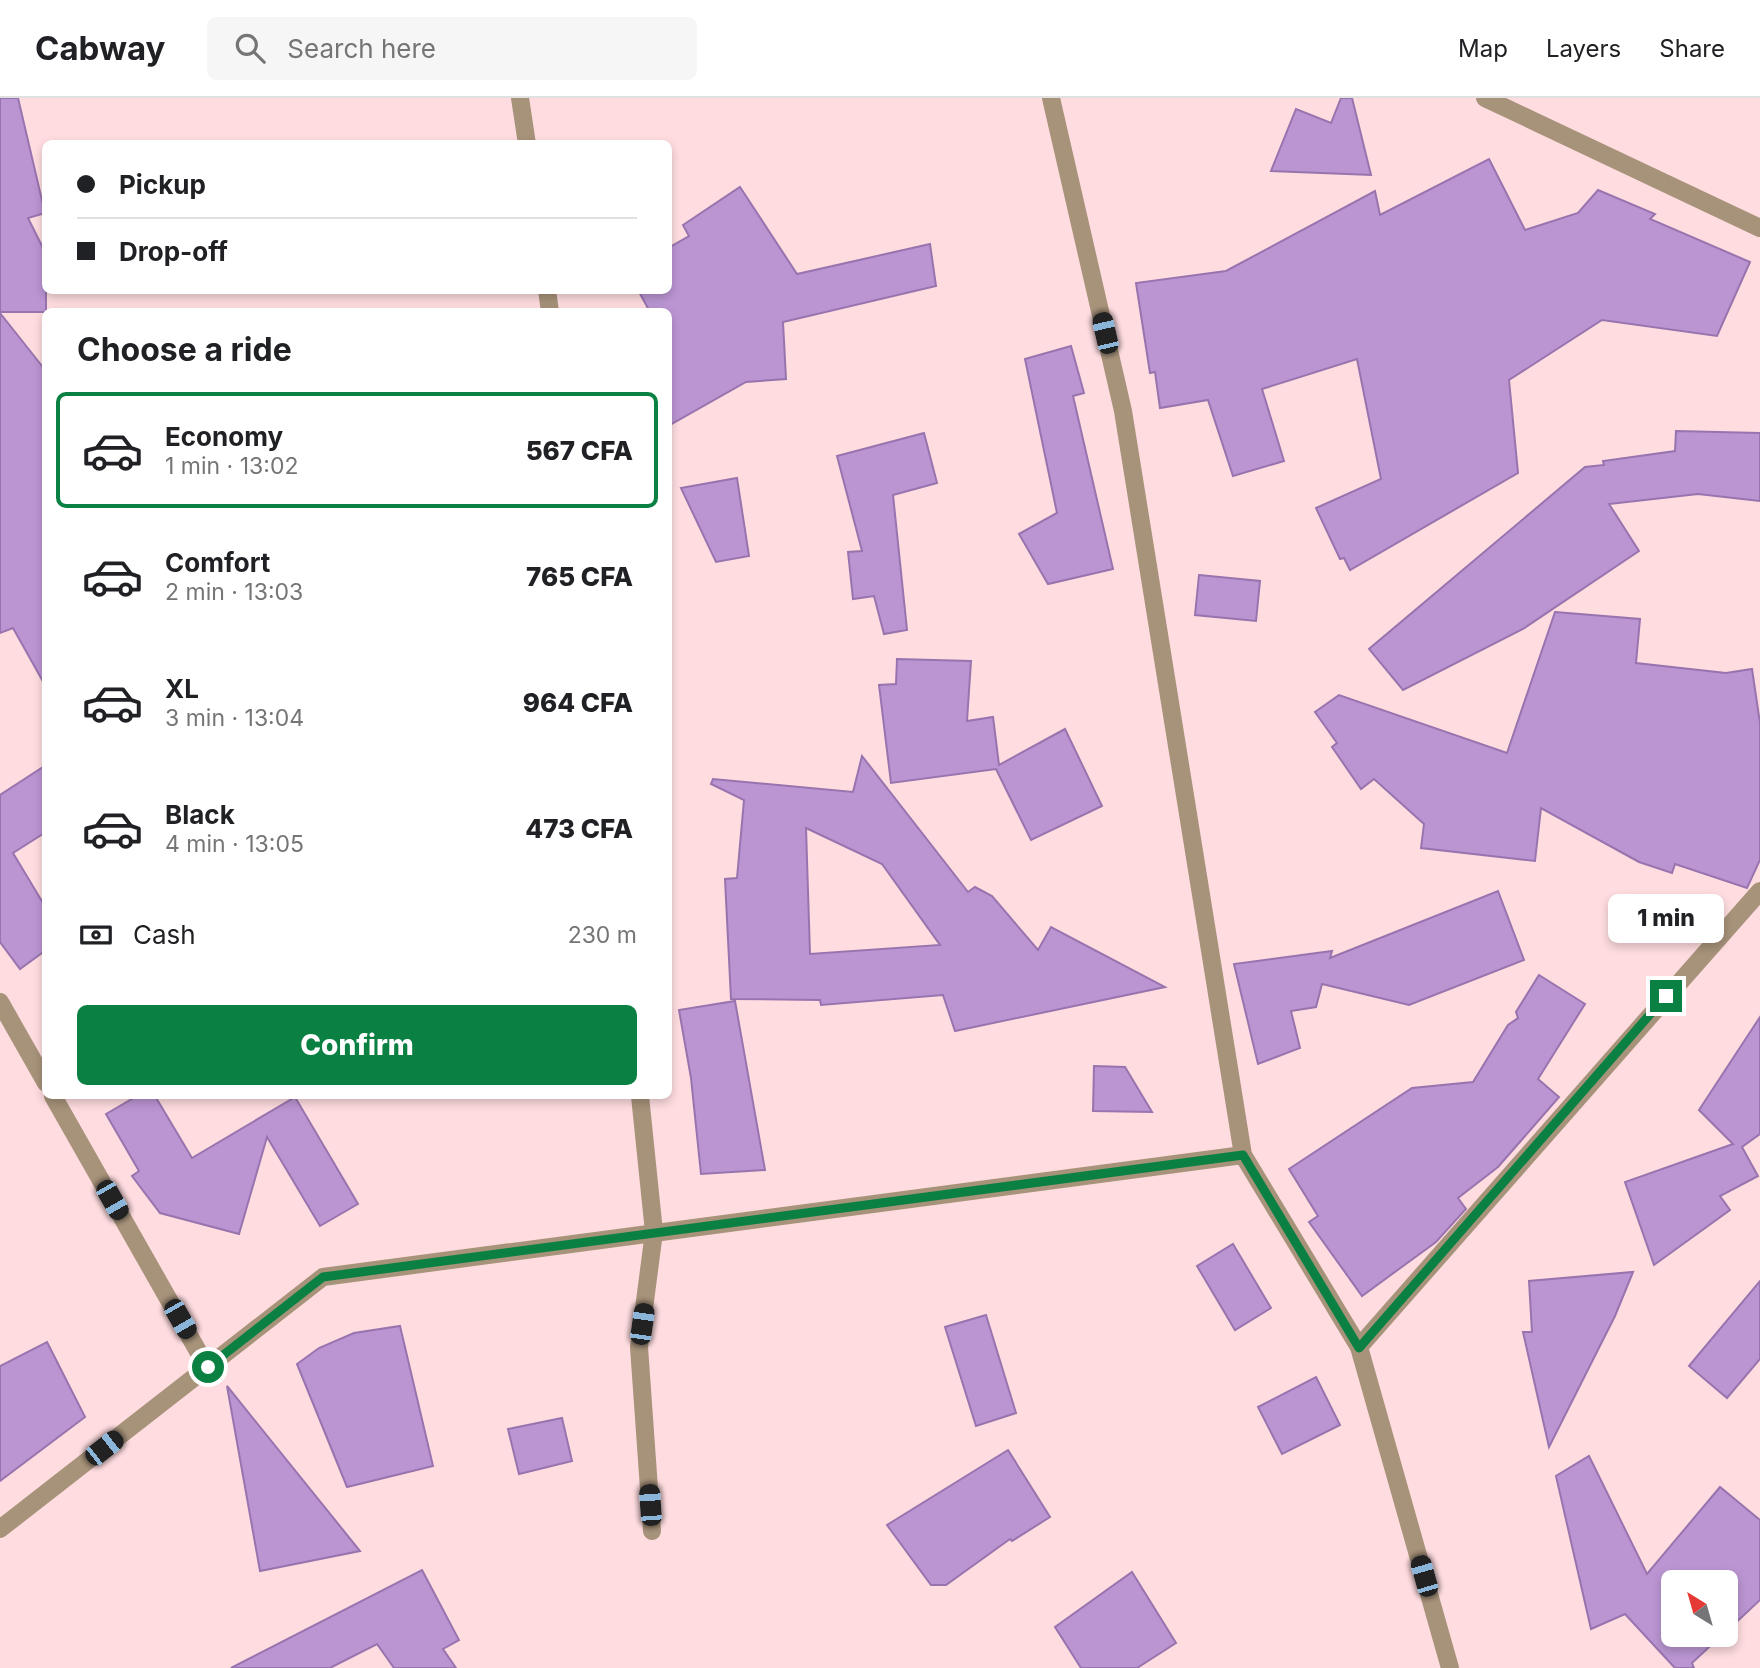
<!DOCTYPE html>
<html lang="en">
<head>
<meta charset="utf-8">
<style>
  body { margin:0; font-family:Inter,sans-serif; background:#f6f6f6; color:#202124; height:100vh; display:flex; flex-direction:column; font-size:26px; white-space:nowrap }
  * { box-sizing:border-box; margin:0 }
  p { font-size:23px; color:#757577 }
  .icon { flex:none; width:38px; height:38px; fill:none; stroke:currentColor; stroke-width:2; stroke-linecap:round; stroke-linejoin:round }
  .map { position:relative; flex:1; overflow:hidden }
  .panel { position:absolute; left:42px; top:210px; width:630px; height:791px; display:flex; flex-direction:column; background:#fff; border-radius:10px; box-shadow:0 4px 10px #0003 }
  .panel>* { flex:none }
  .banner { position:absolute; left:42px; top:42px; width:630px; height:154px; border-radius:10px; box-shadow:0 4px 10px #0003; display:grid; align-content:center; height:154px; padding:0 35px; background:#fff }
  .needle { width:46px; rotate:323deg }
  .fabs { position:absolute; left:1661px; top:1472px; display:grid; gap:14px }
  .fabs a { display:grid; place-items:center; width:77px; height:77px; border-radius:10px; background:#fff; box-shadow:0 4px 10px #0003; font-size:35px }
  .end { position:absolute; width:32px; height:32px; margin:-16px; border:9px solid #0b8043; background:#fff; box-shadow:0 0 0 4px #fff }
  .from { border-radius:50% }
  .bubble { position:absolute; height:49px; border-radius:10px; background:#fff; box-shadow:0 4px 10px #0003; font-size:23px; font-weight:800; line-height:49px; text-align:center }
  .car { position:absolute; width:21px; height:42px; margin:-21px -10px; border-radius:9px; box-shadow:0 0 5px 2px #0007; background:linear-gradient(#222 24%,#8ab4d8 0 40%,#222 0 76%,#8ab4d8 0 86%,#222 0) }
  .banner b { display:flex; align-items:center; gap:24px; height:66px; font-size:26px }
  .banner b+b { border-top:2px solid #e0e0e0 }
  .banner i { width:18px; height:18px; background:#202124 }
  ul { padding:0; list-style:none }
  li { display:flex; align-items:center; gap:21px; height:116px; margin:0 14px 10px; padding:0 21px; border:4px solid transparent; border-radius:10px }
  li div { flex:1 }
  li b { display:block; font-size:26px }
  li em { font-style:normal; font-weight:800 }
  li.active { border-color:#0b8043 }
  li>.icon { width:63px; height:63px; stroke-width:1.5 }
  h2 { padding:0 35px; font-size:32px; line-height:84px }
  .pay { display:flex; align-items:center; gap:18px; height:77px; padding:0 35px; font-size:26px }
  .pay p { margin-inline-start:auto }
  .primary-button { display:flex; gap:14px; margin-top:auto; padding:14px 35px }
  .primary-button a { flex:1; height:80px; border-radius:10px; background:#0b8043; color:#fff; font-size:28px; font-weight:800; line-height:80px; text-align:center }
  header { display:flex; align-items:center; gap:42px; box-sizing:border-box; height:98px; padding:0 35px; background:#fff; border-bottom:2px solid #e0e0e0 }
  header strong { font-size:33px }
  nav { display:flex; gap:38px; margin-inline-start:auto; font-size:24px }
  .search { width:490px; height:63px; background:#f6f6f6; display:flex; align-items:center; gap:18px; box-sizing:border-box; padding:0 24px; border-radius:10px; color:#757577; font-size:26px }
  .map>svg:first-child { display:block }
</style>
</head>
<body>
<header>
<strong>Cabway</strong>
<div class="search"><svg class="icon" aria-label="search" viewBox="0 0 24 24"><circle cx="10" cy="10" r="6"/><path d="M15 15l6 6"/></svg>Search here</div>
<nav><a>Map</a><a>Layers</a><a>Share</a></nav>
</header>
<div class="map">
<svg width="1760" height="1570" viewBox="0 0 1760 1570">
  <rect width="100%" height="100%" fill="#fedcdf"/>
  <!-- building -->
  <g fill="#ba95d2" stroke="#9874af" stroke-width="2" fill-rule="evenodd">
    <path d="M0,0H18L45,115L28,120L46,156V214H0Z"/>
    <path d="M1341,0H1352L1371,77L1271,73L1296,11L1331,25Z"/>
    <path d="M1489,61L1525,132L1578,115L1598,92L1655,116L1650,121L1750,164L1717,238L1602,222L1509,282L1518,375L1350,472L1344,460L1340,461L1316,410L1381,381L1357,261L1262,291L1284,363L1233,378L1208,302L1160,310L1155,274L1150,275L1136,185L1226,173L1375,93L1380,117Z"/>
    <path d="M740,89L797,176L930,146L936,188L783,224L786,281L746,284L668,328V214H650L638,192H668V150L689,138L683,127Z"/>
    <path d="M0,215L46,273V589L13,530L0,535Z"/>
    <path d="M1071,248L1084,295L1073,298L1113,471L1048,486L1019,436L1057,415L1025,261Z"/>
    <path d="M1676,333L1760,335V403L1698,396L1609,406L1639,453L1523,531L1403,592L1369,551L1585,369L1604,367L1603,363L1675,353Z"/>
    <path d="M924,335L937,385L893,397L907,532L884,536L874,498L853,501L848,454L862,453L837,358Z"/>
    <path d="M737,380L749,458L716,464L681,390Z"/>
    <path d="M1199,477L1260,483L1256,523L1195,517Z"/>
    <path d="M1555,514L1640,521L1636,565L1726,575L1752,571L1760,625V762L1747,790L1675,766L1672,775L1639,764L1541,710L1535,763L1421,750L1424,726L1374,681L1361,691L1332,649L1337,645L1315,614L1339,597L1507,655Z"/>
    <path d="M897,561L971,563L967,623L993,619L999,667L1065,631L1102,708L1031,742L996,671L891,685L879,587L896,586Z"/>
    <path d="M862,658L968,794L975,789L992,798L1038,852L1051,829L1165,889L955,933L943,897L821,907L820,902L731,901L725,781L737,780L744,702L711,686L713,681L853,694ZM806,730L882,766L940,847L810,856Z"/>
    <path d="M46,667V734L13,755L46,810V852L20,871L0,844V697Z"/>
    <path d="M1498,793L1524,862L1409,907L1322,886L1316,909L1291,913L1300,950L1258,966L1234,866L1332,853L1330,860Z"/>
    <path d="M1539,877L1585,906L1538,981L1559,999L1498,1069L1458,1100L1466,1111L1436,1144L1362,1198L1309,1124L1318,1118L1289,1071L1412,990L1473,984L1508,927L1518,920L1516,914Z"/>
    <path d="M735,903L765,1072L701,1076L691,980L679,912Z"/>
    <path d="M1760,919V1036L1742,1049L1758,1078L1720,1098L1730,1112L1654,1167L1625,1084L1733,1046L1699,1012Z"/>
    <path d="M1094,968L1125,969L1152,1014L1093,1013Z"/>
    <path d="M137,998H155L192,1060L295,999L358,1106L320,1128L267,1039L239,1136L160,1115L132,1078L139,1073L106,1016Z"/>
    <path d="M1233,1146L1271,1210L1235,1232L1197,1168Z"/>
    <path d="M1633,1174L1615,1218L1549,1349L1523,1234H1532L1529,1183Z"/>
    <path d="M1760,1183V1261L1727,1300L1689,1268Z"/>
    <path d="M986,1217L1016,1315L976,1328L945,1229Z"/>
    <path d="M400,1228L433,1368L347,1389L297,1266L319,1250L354,1235Z"/>
    <path d="M47,1244L85,1319L0,1383V1268Z"/>
    <path d="M1316,1279L1340,1327L1282,1356L1258,1309Z"/>
    <path d="M227,1288L360,1453L260,1473Z"/>
    <path d="M562,1320L572,1363L519,1376L508,1331Z"/>
    <path d="M1008,1352L1050,1419L1012,1443L1010,1441L946,1487H931L887,1427Z"/>
    <path d="M1589,1358L1647,1476L1720,1389L1760,1422V1502L1726,1534V1484H1673V1536H1723L1692,1565L1694,1570H1675L1625,1516L1591,1531L1556,1378Z"/>
    <path d="M422,1472L459,1542L443,1551L456,1570H394L377,1546L330,1570H231Z"/>
    <path d="M1132,1474L1176,1545L1137,1570H1081L1055,1529Z"/>
  </g>
  <g fill="none" stroke-linecap="round" stroke-linejoin="round">
    <!-- minor -->
    <g stroke="#a7927a" stroke-width="18">
      <path d="M520,0L527,46"/>
      <path d="M1051,0L1123,313L1243,1057L1359,1249L1450,1570"/>
      <path d="M1485,0L1760,130"/>
      <path d="M547,192L550,214"/>
      <path d="M0,904L46,985"/>
      <path d="M53,998L207,1269"/>
      <path d="M640,998L654,1134L639,1249L652,1433"/>
      <path d="M1359,1249L1760,793"/>
      <path d="M0,1431L323,1179L1243,1057"/>
    </g>
  </g>
  <g fill="none" stroke-linecap="round" stroke-linejoin="round">
    <!-- route -->
    <path stroke="#0b8043" stroke-width="9" d="M208,1269L323,1179L1243,1057L1359,1250L1666,898"/>
  </g>
</svg>
<div class="fabs">
<a><svg class="needle" viewBox="-14 -14 28 28"><path d="M0-13l5 13h-10z" fill="#e53935"/><path d="M0 13l5-13h-10z" fill="#757577"/></svg></a>
</div>
<i class="end from" style="left:208px;top:1269px"></i>
<i class="end" style="left:1666px;top:898px"></i>
<div class="bubble" style="left:1608px;top:796px;width:116px">1 min</div>
<i class="car" style="left:1105px;top:235px;rotate:347deg"></i>
<i class="car" style="left:112px;top:1102px;rotate:150deg"></i>
<i class="car" style="left:180px;top:1221px;rotate:150deg"></i>
<i class="car" style="left:642px;top:1226px;rotate:8deg"></i>
<i class="car" style="left:104px;top:1350px;rotate:52deg"></i>
<i class="car" style="left:650px;top:1407px;rotate:356deg"></i>
<i class="car" style="left:1424px;top:1478px;rotate:344deg"></i>
<div class="banner">
<b><i class="from"></i>Pickup</b>
<b><i></i>Drop-off</b>
</div>
<section class="panel">
<h2>Choose a ride</h2>
<ul>
<li class="active"><svg class="icon" aria-label="car" viewBox="0 0 24 24"><path d="M5 17H2v-5l4-1 3-4h7l3 4 3 1v5h-3M9 17h6M6 11h13"/><circle cx="7" cy="17" r="2"/><circle cx="17" cy="17" r="2"/></svg><div><b>Economy</b><p>1 min · 13:02</p></div><em>567 CFA</em></li>
<li><svg class="icon" aria-label="car" viewBox="0 0 24 24"><path d="M5 17H2v-5l4-1 3-4h7l3 4 3 1v5h-3M9 17h6M6 11h13"/><circle cx="7" cy="17" r="2"/><circle cx="17" cy="17" r="2"/></svg><div><b>Comfort</b><p>2 min · 13:03</p></div><em>765 CFA</em></li>
<li><svg class="icon" aria-label="car" viewBox="0 0 24 24"><path d="M5 17H2v-5l4-1 3-4h7l3 4 3 1v5h-3M9 17h6M6 11h13"/><circle cx="7" cy="17" r="2"/><circle cx="17" cy="17" r="2"/></svg><div><b>XL</b><p>3 min · 13:04</p></div><em>964 CFA</em></li>
<li><svg class="icon" aria-label="car" viewBox="0 0 24 24"><path d="M5 17H2v-5l4-1 3-4h7l3 4 3 1v5h-3M9 17h6M6 11h13"/><circle cx="7" cy="17" r="2"/><circle cx="17" cy="17" r="2"/></svg><div><b>Black</b><p>4 min · 13:05</p></div><em>473 CFA</em></li>
</ul>
<div class="pay"><svg class="icon" aria-label="cash" viewBox="0 0 24 24"><path d="M3 7h18v10H3z"/><circle cx="12" cy="12" r="2"/></svg>Cash<p>230 m</p></div>
<div class="primary-button"><a>Confirm</a></div>
</section>
</div>
</body>
</html>
